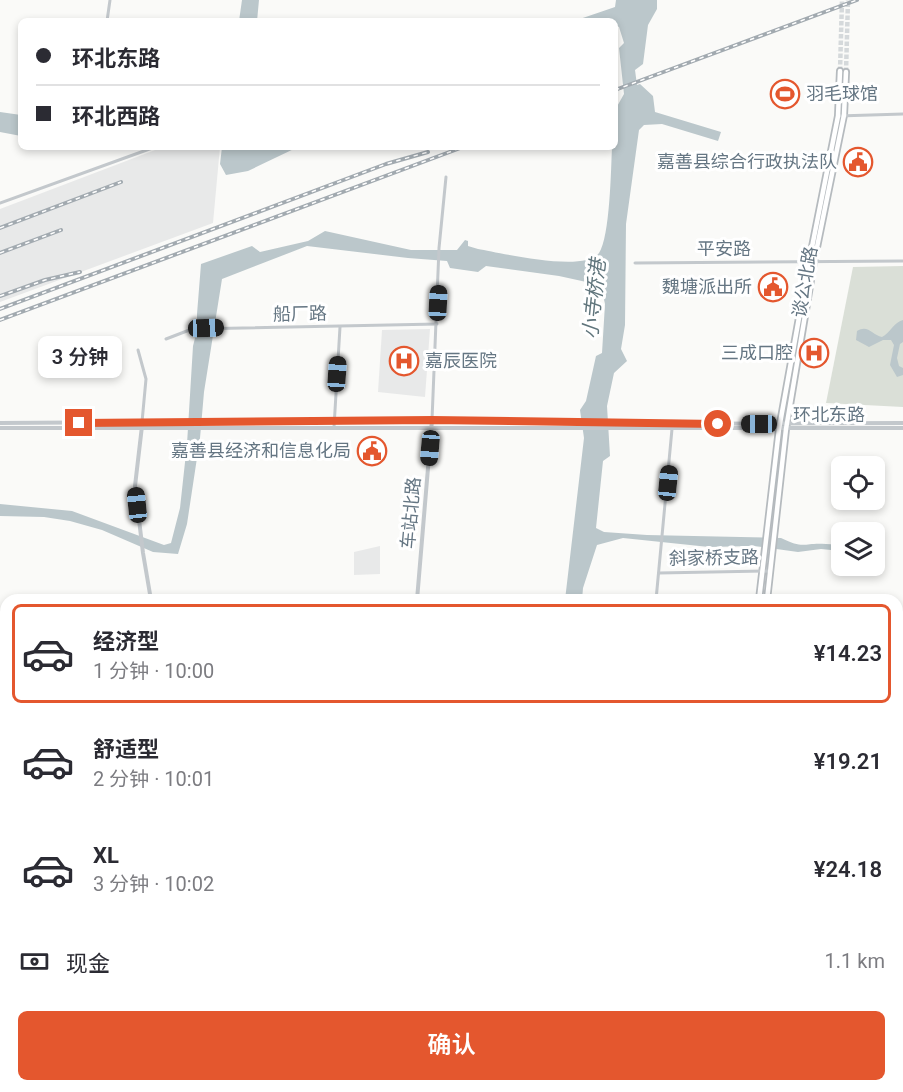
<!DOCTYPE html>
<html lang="zh">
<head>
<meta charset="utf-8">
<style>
  body { margin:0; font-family:Roboto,"Noto Sans SC",sans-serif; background:#f7f7f7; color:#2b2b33; height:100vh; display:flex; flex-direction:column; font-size:22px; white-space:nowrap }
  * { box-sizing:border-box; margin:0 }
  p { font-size:20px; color:#7c7c81 }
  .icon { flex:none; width:33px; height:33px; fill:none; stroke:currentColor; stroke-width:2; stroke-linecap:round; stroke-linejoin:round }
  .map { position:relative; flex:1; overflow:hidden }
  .sheet { position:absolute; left:0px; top:594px; width:903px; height:498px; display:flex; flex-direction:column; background:#fff; border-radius:18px 18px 0 0; box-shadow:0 3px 9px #0003 }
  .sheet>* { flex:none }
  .banner { position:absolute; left:18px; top:18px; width:600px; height:132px; border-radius:9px; box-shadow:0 3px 9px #0003; display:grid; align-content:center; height:132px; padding:0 18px; background:#fff }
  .controls { position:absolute; left:831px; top:456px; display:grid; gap:12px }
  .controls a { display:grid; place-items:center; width:54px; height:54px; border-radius:9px; background:#fff; box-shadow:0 3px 9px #0003; font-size:30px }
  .end { position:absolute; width:27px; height:27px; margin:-14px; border:8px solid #e4572e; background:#fff; box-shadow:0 0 0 3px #fff }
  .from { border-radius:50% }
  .bubble { position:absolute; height:42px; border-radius:9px; background:#fff; box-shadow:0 3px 9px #0003; font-size:20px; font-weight:600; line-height:42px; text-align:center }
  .car { position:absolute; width:18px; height:36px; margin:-18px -9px; border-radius:8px; box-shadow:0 0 4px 2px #0007; background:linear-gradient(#222 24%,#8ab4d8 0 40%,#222 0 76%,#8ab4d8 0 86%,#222 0) }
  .banner b { display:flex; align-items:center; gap:21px; height:57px; font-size:22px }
  .banner b+b { border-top:2px solid #e1e1e2 }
  .banner i { width:15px; height:15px; background:#2b2b33 }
  ul { padding:10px 0 0; list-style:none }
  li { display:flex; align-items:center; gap:18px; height:99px; margin:0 12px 9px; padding:0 6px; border:3px solid transparent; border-radius:9px }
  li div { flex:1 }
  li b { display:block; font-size:22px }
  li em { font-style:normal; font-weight:600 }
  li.selected { border-color:#e4572e }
  li>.icon { width:54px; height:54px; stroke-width:1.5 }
  .pay { display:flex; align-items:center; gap:15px; height:66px; padding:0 18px; font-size:22px }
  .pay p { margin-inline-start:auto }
  .cta { display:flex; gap:12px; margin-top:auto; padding:12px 18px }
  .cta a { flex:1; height:69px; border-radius:9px; background:#e4572e; color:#fff; font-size:24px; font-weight:600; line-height:69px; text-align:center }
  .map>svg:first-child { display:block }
</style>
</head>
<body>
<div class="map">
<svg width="903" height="1092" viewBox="0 0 903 1092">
  <rect width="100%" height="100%" fill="#fafaf8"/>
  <!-- built -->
  <g fill="#e8e9e9">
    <path d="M163,147H220L213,223L0,302V209Z"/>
    <path d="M430,329L425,397L378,392L382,330Z"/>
    <path d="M380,546V574L354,575V552Z"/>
  </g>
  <!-- green -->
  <g fill="#dadfd7">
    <path d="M903,266V407L826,403L853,267Z"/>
    <path d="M0,794H6V938L0,942Z"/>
  </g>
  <!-- water -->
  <g fill="#bbc7cb">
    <path d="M242,0H259L257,21H239Z"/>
    <path d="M616,0H657V9L648,25L643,64L635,70L637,85L640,84L653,96L655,112L721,132L718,141L662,124L644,125L639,130L626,224L625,325L621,349L627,361L614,373L607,406L610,456L603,461L596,528L604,532L647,535L781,538C805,550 804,542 826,544C831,544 836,545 841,544V551L821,549L798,552L754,546L709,547L623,538L597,545L583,588L582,600H565L584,438L580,410L586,401L596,356L602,353L605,304L602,291L591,283L559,276L486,266L478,272L450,268L447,261L408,258L307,246L222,279L204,392L200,438L187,524L178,554L153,552L102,530L70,521L44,517L0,516V504L72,511L164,545L171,543L180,508L187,444L193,346L197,330V314L201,264L252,246L260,252L308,241L325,231L411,250H457L465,240L468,241V246L478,249C501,253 585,273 599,253C610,237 611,169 612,147H615V110L624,94L619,48L624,43L619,27L615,25V21H574L615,7Z"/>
    <path d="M0,112L21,115V136L0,132Z"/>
    <path d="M222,147H241V150L250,147H298L248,171L226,175L220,164Z"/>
    <path d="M903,320V342L900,344L897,358L899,366L903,368V375L897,377L890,365L894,345L891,340H883L869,347L856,340L857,331C868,324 872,335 882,337C890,333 894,322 903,320Z"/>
  </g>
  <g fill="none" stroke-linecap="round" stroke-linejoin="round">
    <!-- primary-tunnel -->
    <g stroke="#d5d9db" stroke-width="4.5" stroke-dasharray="4.5 2" stroke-linecap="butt">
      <path d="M840,71L842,0"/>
      <path d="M846,72L848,0"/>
    </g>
    <!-- secondary casing -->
    <g stroke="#b3babf" stroke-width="8">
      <g id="secondary">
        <path d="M0,638L6,639"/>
        <path d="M0,642H6"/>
        <path d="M897,742H903"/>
      </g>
    </g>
    <!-- primary casing -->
    <g stroke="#b5babe" stroke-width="8">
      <g id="primary">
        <path d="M759,600L779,429L809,262L838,116L840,71"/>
        <path d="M767,600L786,429L814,262L844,115L846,72"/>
        <path d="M662,1092V1086"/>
        <path d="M668,1092V1086"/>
      </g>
    </g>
    <!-- minor -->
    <g stroke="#c3c8cc" stroke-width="3">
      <path d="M107,21L110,0"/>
      <path d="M838,116L903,114"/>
      <path d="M0,203L155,147"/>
      <path d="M635,263L903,261"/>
      <path d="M166,339L192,329L437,324"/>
      <path d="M138,350L146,379L142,422"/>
      <path d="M432,420L439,248L446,177"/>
      <path d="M334,427L340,327"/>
      <path d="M659,573L770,571"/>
      <path d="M656,600L672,429"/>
      <path d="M897,654L903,653"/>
      <path d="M0,757L6,758"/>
      <path d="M0,945H6"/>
      <path d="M0,1059H6"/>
      <path d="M630,1086L647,1092"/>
      <path d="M236,1092L237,1086"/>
    </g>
    <!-- tertiary -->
    <g stroke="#c3c8cc" stroke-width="4">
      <path d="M0,423L432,420L619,424L903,423"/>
      <path d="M142,426L135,486L143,553L151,600"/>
      <path d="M0,428H903"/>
      <path d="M417,600L432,420"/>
      <path d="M129,1092L130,1086"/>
      <path d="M367,1092L368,1086"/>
    </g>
    <!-- secondary -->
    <use href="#secondary" stroke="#fff" stroke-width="4.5"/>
    <!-- primary -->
    <use href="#primary" stroke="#fff" stroke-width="4.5"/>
    <!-- rail casing -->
    <g stroke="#a2aab0" stroke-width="4">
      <g id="rail">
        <path d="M615,90L857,0"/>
        <path d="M0,228L121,182"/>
        <path d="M0,253L61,230"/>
        <path d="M0,296L45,280L80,272"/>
        <path d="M0,309L386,164L428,152"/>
        <path d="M0,320L463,147"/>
      </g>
    </g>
    <!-- rail -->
    <use href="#rail" stroke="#fff" stroke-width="1.5" stroke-dasharray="4.5" stroke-linecap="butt"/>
  </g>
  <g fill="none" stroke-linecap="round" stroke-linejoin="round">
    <!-- route -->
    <path stroke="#e4572e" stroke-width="8" d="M79,423L432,420L718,424"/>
  </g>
  <!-- icons -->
  <defs>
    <g id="stadium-ring" transform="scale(1.5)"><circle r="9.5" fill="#fff" stroke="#e4572e" stroke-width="1.5"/><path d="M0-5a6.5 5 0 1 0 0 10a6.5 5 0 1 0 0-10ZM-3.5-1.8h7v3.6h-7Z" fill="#e4572e"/></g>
    <g id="civic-ring" transform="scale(1.5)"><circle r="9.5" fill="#fff" stroke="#e4572e" stroke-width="1.5"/><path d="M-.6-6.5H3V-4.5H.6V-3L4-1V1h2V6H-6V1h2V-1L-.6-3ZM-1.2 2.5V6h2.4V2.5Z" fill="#e4572e"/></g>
    <g id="hospital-ring" transform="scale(1.5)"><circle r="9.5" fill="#fff" stroke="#e4572e" stroke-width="1.5"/><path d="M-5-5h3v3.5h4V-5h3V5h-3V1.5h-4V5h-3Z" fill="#e4572e"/></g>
  </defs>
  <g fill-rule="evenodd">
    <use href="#stadium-ring" x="785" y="94"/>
    <use href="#civic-ring" x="858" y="162"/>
    <use href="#civic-ring" x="773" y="287"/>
    <use href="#hospital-ring" x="814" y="353"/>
    <use href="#hospital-ring" x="404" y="361"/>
    <use href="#civic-ring" x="372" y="451"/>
  </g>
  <g text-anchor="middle" stroke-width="6" stroke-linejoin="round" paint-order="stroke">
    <!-- poi labels -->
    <g font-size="18" fill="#657683" stroke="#fff" text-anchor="end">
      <text x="806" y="100" text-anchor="start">羽毛球馆</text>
      <text x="837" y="168">嘉善县综合行政执法队</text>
      <text x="752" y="293">魏塘派出所</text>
      <text x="793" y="359">三成口腔</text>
      <text x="425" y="367" text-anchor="start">嘉辰医院</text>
      <text x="351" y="457">嘉善县经济和信息化局</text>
    </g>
    <!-- street labels -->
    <g font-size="18" fill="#657683" stroke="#fff">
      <text x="724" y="255">平安路</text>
      <text transform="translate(805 282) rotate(-80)" y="6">谈公北路</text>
      <text transform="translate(300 314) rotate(-1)" y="6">船厂路</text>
      <text x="829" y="421">环北东路</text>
      <text transform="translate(411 513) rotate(-85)" y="6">车站北路</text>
      <text transform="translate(714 558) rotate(-1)" y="6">斜家桥支路</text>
    </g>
    <!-- water labels -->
    <g font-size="20" font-style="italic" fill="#60757c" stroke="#fff">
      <text transform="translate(594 299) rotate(-84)" y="7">小寺桥港</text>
    </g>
  </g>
</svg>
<div class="controls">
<a><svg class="icon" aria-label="locate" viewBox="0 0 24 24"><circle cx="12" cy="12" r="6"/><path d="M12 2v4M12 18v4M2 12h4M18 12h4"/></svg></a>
<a><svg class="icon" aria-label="layers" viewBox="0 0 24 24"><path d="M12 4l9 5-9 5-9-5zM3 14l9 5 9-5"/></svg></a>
</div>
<i class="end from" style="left:718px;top:424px"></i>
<i class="end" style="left:79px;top:423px"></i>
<div class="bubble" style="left:38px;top:336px;width:84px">3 分钟</div>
<i class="car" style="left:438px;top:303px;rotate:3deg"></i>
<i class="car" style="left:206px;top:328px;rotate:88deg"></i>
<i class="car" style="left:337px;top:374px;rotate:4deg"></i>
<i class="car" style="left:759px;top:424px;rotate:270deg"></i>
<i class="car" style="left:430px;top:448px;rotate:185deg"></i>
<i class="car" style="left:668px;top:483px;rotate:6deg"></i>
<i class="car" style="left:137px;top:505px;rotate:354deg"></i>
<div class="banner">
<b><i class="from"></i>环北东路</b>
<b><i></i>环北西路</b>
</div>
<section class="sheet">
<ul>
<li class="selected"><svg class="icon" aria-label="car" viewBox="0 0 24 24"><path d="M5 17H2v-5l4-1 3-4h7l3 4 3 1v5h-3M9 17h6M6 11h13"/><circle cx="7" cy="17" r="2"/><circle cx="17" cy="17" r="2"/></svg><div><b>经济型</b><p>1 分钟 · 10:00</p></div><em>¥14.23</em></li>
<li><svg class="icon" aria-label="car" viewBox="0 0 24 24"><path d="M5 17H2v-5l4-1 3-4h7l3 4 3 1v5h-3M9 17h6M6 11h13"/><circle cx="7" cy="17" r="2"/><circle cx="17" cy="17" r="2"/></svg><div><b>舒适型</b><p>2 分钟 · 10:01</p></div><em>¥19.21</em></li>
<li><svg class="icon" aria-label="car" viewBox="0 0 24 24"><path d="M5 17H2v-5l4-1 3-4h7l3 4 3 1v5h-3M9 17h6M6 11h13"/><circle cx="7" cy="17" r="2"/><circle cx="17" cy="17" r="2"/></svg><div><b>XL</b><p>3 分钟 · 10:02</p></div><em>¥24.18</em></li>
</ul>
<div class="pay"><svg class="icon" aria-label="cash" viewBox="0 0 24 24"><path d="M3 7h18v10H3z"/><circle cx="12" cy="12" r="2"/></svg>现金<p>1.1 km</p></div>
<div class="cta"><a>确认</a></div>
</section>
</div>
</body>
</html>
